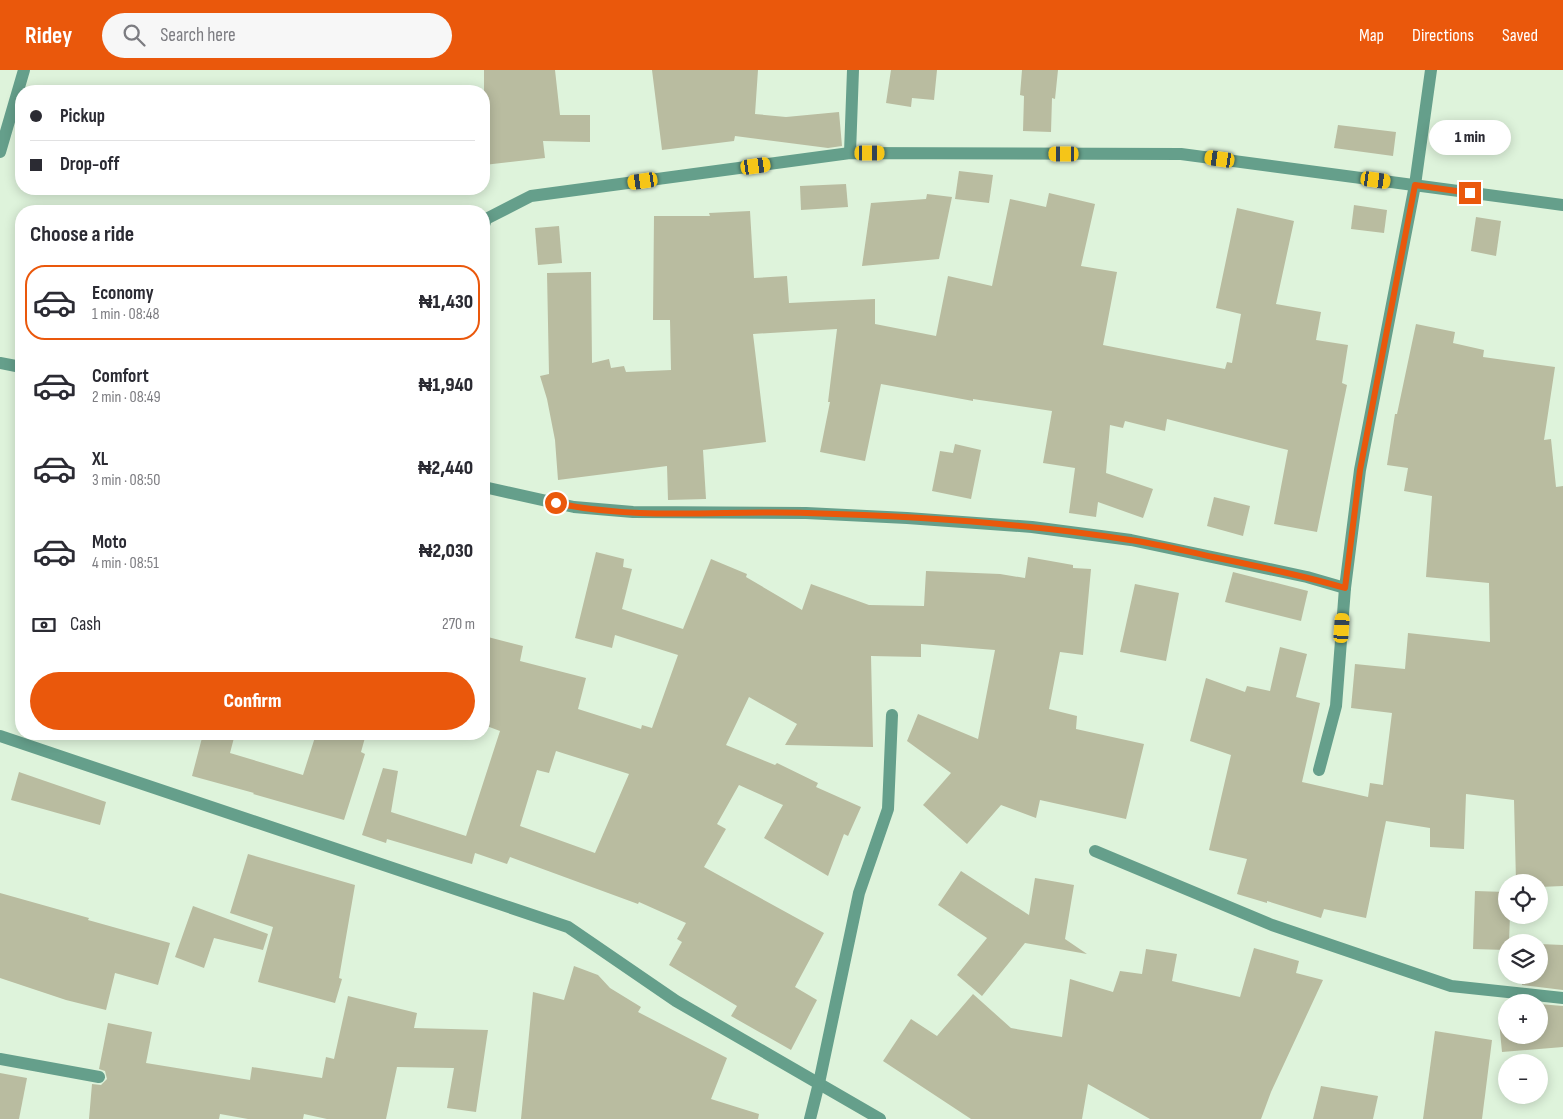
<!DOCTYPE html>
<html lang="en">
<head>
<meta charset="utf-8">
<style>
  body { margin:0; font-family:"Sofia Sans Condensed",sans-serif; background:#f7f7f7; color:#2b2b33; height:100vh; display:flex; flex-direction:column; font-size:19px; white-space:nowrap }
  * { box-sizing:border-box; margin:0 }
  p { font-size:16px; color:#7c7c81 }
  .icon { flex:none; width:28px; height:28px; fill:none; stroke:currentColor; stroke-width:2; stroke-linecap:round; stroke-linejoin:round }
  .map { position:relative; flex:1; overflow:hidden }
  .drawer { position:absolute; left:15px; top:135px; width:475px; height:535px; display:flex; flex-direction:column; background:#fff; border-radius:20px; box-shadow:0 2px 12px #0003 }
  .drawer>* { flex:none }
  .guide { position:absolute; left:15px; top:15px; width:475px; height:110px; border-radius:20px; box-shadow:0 2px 12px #0003; display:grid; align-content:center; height:110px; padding:0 15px; background:#fff }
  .buttons { position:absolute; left:1498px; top:804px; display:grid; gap:10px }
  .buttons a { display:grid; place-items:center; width:50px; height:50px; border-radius:50%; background:#fff; box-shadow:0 2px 12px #0003; font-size:25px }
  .end { position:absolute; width:22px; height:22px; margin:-11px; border:6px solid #ea580c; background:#fff; box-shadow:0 0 0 2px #fff }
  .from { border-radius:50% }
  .bubble { position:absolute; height:35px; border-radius:18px; background:#fff; box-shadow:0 2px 12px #0003; font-size:16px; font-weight:800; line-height:35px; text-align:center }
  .car { position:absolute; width:15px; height:30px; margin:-15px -8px; border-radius:6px; box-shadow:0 0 4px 1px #0007; background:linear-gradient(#f5c518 24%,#345 0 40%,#f5c518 0 76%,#345 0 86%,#f5c518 0) }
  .guide b { display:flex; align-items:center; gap:18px; height:48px; font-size:19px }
  .guide b+b { border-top:1px solid #e1e1e2 }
  .guide i { width:12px; height:12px; background:#2b2b33 }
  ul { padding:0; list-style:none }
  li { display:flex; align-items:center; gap:15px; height:75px; margin:0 10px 8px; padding:0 5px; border:2px solid transparent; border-radius:20px }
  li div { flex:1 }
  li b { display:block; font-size:19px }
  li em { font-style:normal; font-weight:800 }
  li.selected { border-color:#ea580c }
  li>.icon { width:45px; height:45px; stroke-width:1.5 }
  h2 { padding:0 15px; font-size:22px; line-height:60px }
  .pay { display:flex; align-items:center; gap:12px; height:55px; padding:0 15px; font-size:19px }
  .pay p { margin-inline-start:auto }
  .cta { display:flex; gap:10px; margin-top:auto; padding:10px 15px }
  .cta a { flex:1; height:58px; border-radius:30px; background:#ea580c; color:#fff; font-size:20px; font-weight:800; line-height:58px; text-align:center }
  header { display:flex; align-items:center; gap:30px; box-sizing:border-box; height:70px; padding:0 25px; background:#ea580c; color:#fff }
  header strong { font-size:24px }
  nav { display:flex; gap:28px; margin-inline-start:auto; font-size:18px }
  .search { width:350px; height:45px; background:#f7f7f7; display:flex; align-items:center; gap:12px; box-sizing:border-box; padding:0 18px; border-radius:28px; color:#7c7c81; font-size:19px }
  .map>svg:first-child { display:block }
</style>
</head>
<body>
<header>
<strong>Ridey</strong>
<div class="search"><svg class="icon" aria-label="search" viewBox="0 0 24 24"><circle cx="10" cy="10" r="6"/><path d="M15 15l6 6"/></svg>Search here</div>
<nav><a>Map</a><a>Directions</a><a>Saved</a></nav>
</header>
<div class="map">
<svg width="1563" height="1049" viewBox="0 0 1563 1049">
  <rect width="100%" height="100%" fill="#def3db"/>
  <!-- building -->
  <g fill="#b9bca0" fill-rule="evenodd">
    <path d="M484,0H555L560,45H590V72L543,71L545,88L484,95Z"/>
    <path d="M652,0H758L755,44L786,47L839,42L842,76L828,78L735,66L734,71L662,80Z"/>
    <path d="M891,0H937L934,30L912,28L911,37L886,33Z"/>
    <path d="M1022,0H1058L1055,29L1052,28L1051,62L1023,61L1024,26L1020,25Z"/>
    <path d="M1338,55L1396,62L1393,86L1334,78Z"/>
    <path d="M959,101L993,105L989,133L955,129Z"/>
    <path d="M846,114L848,137L801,140L800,116Z"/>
    <path d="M1049,123L1095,134L1081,196L1117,202L1103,275L1225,299L1227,292L1232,293L1241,244L1216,238L1237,138L1294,151L1276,234L1321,242L1316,270L1348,275L1342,313L1347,315L1317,462L1274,454L1288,380L1167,349L1165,361L1125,351L1123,358L1110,355L1106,403L1153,419L1143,448L1098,432L1096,447L1069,443L1075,398L1043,393L1052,341L973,329V331L881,314L865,391L820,382L830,332H828L837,259L753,264L766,372L703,380L706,429L668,430L667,396L558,410L555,370L547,329L540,306L549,304L547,203L591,202L592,293L609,289L611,298L624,296L626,302L671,300L670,250H653L654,146H710L709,143L750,141L754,208L787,206L789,233L875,229V254L936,266L948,206L992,216L1010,129L1046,137Z"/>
    <path d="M927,124L952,127L939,189L862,196L871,133L926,129Z"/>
    <path d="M1354,135L1387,140L1384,163L1351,159Z"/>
    <path d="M1476,147L1501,151L1496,186L1471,181Z"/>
    <path d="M559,156L562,193L538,195L535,158Z"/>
    <path d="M1416,254L1455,262L1453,273L1484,280L1483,287L1555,297L1544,370L1551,369L1556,417L1563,416V816L1539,817V812H1516L1514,730L1466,724L1464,779L1430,777V758L1386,751L1366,848L1324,839L1321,848L1267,831V833L1237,824L1247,789L1209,780L1231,685L1190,671L1206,608L1245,622L1247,616L1270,621L1280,577L1307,584L1296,627L1320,633L1302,712L1368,727L1370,713L1383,715L1392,643L1351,638L1355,594L1405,599L1408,563L1490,572L1489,513L1426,507L1432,426L1404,421L1408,398L1387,395L1395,344H1397Z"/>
    <path d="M955,374L981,380L971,429L932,421L940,381L953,383Z"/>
    <path d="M1214,427L1250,436L1243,466L1207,456Z"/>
    <path d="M596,482L624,489L623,497L632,499L622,539L683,559L711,489L747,504L746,507L802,540L811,514L869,535L924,536L926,501L1000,504L1025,508L1028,487L1073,495V498L1091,499L1083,585L1060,582L1049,639L1077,646L1076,659L1144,674L1126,749L1040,730L1036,748L1001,735L967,774L923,735L951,703L907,671L918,644L978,669L995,580L921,574V587L871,586L873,677L785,675L797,654L749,627L726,675L775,695L777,693L818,713L816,717L861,737L848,766L844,764L828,806L764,768L783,735L739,715L717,754L726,759L704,797L824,863L795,917L817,930L791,980L731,946L737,936L669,895L682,872L677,869L686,853L639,832L638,834L510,787L507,794L475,783L472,794L387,769L386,773L362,765L383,698L398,701L391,742L466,766L500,661L484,655V566L523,576L520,591L586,608L578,639L641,659L642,655L652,658L678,585L615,565L612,578L575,568ZM556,681L629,704L595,783L520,756L537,700L549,703Z"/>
    <path d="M1233,502L1308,521L1301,551L1225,532Z"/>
    <path d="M1135,514L1179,523L1166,591L1120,582Z"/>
    <path d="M203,664H235L230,683L303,705L316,664H366L361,682L365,684L344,750L253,724L254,723L192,706Z"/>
    <path d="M19,702L106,732L100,755L11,730Z"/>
    <path d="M248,784L355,815L339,908L342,909L335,933L258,912L273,857L230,843Z"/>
    <path d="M961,801L1029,845L1035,808L1074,815L1065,869L1087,884L1025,873L982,926L957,905L987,868L938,835Z"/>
    <path d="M1475,821L1506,822V845H1510L1509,872H1506V880L1473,879Z"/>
    <path d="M0,823L89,848L88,850L170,873L158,915L115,903L106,940L66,930L0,908Z"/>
    <path d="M193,836L268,864L263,880L214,868L204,898L175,887Z"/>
    <path d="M1539,874L1563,875V920L1522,915V905H1539Z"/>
    <path d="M1254,878L1299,891L1296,903L1323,910L1271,1022L1261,1049H1150L1088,1014L1082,1049H971L883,991L911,949L937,966L973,924L1011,958L1062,967L1070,909L1113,922L1120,901L1142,904L1146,879L1177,884L1172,911L1240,927Z"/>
    <path d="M574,896L598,905L610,918L641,937L638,942L727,988L711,1029L759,1044L758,1049H521L533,922L564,930Z"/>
    <path d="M348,926L417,943L414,958L488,960L476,1042L447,1038L454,998L397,997L386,1049H327L304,1044L303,1049H248L220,1044L219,1049H89L92,1014L101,1015L107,1009L105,1001L99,999L108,953L152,962L146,993L250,1010L252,997L322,1008L326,987L334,989Z"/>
    <path d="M1539,934L1563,936V977L1502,982L1499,951L1506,950V965H1539Z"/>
    <path d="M1435,961L1492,970L1482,1049H1423Z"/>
    <path d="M0,1003L27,1008L19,1049H0Z"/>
    <path d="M1321,1016L1378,1026L1373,1049H1313Z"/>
  </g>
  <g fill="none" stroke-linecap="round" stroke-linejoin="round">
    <!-- minor -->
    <g stroke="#659f8b" stroke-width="12">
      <path d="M0,82L24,0"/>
      <path d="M850,83L853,0"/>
      <path d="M484,155L486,149L531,126L850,83L1181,84L1563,135"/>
      <path d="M0,293L21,297"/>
      <path d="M484,417L574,437L633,442L806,443L907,448L1032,457L1131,470L1307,507L1345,518"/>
      <path d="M0,666L568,857L676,931L880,1049"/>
      <path d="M1319,700L1336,636L1345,518L1360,400L1415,115L1431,0"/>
      <path d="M1095,781L1272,855L1451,916L1563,928"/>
      <path d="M0,989L99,1007"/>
      <path d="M810,1049L819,1013L859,823L888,739L892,645"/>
    </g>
  </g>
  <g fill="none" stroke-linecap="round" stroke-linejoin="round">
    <!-- route -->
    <path stroke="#ea580c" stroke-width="6" d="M556,433C637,451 725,440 807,443C915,446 1024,453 1130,470C1158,474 1185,481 1213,487C1257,496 1302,505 1345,518L1360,400L1415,115L1470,123"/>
  </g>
</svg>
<div class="buttons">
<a><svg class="icon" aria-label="locate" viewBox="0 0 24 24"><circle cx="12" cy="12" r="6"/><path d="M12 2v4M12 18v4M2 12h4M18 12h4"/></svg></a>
<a><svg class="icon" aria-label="layers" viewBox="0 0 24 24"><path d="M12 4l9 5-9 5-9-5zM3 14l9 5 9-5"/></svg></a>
<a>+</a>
<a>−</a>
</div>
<i class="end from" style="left:556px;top:433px"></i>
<i class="end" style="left:1470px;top:123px"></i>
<div class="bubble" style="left:1429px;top:50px;width:82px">1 min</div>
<i class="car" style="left:870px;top:83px;rotate:90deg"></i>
<i class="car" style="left:1064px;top:84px;rotate:270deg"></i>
<i class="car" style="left:1220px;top:89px;rotate:278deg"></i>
<i class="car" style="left:756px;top:96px;rotate:82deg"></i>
<i class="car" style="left:1376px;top:110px;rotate:98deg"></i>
<i class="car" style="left:643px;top:111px;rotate:262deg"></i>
<i class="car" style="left:1342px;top:558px;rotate:4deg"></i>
<div class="guide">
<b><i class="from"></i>Pickup</b>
<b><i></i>Drop-off</b>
</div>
<section class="drawer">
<h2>Choose a ride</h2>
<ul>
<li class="selected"><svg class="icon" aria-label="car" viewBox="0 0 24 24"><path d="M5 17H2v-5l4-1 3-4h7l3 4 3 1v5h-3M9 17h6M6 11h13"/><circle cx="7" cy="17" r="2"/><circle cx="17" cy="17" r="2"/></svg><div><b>Economy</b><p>1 min · 08:48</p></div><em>₦1,430</em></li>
<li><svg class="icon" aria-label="car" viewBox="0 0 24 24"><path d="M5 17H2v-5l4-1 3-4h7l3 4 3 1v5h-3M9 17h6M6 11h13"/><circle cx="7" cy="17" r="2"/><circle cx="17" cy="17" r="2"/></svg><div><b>Comfort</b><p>2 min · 08:49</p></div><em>₦1,940</em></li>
<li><svg class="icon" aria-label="car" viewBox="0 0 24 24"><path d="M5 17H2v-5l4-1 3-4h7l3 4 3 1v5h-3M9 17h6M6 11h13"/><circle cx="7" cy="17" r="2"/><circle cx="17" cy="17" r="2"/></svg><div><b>XL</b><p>3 min · 08:50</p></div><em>₦2,440</em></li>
<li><svg class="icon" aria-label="car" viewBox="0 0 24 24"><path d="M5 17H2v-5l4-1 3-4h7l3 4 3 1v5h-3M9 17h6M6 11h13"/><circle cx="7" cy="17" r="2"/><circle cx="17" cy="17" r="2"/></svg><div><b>Moto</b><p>4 min · 08:51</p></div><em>₦2,030</em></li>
</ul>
<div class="pay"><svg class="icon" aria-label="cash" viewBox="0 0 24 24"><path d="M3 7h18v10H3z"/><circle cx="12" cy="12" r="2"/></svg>Cash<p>270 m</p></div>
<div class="cta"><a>Confirm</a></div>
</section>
</div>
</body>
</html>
